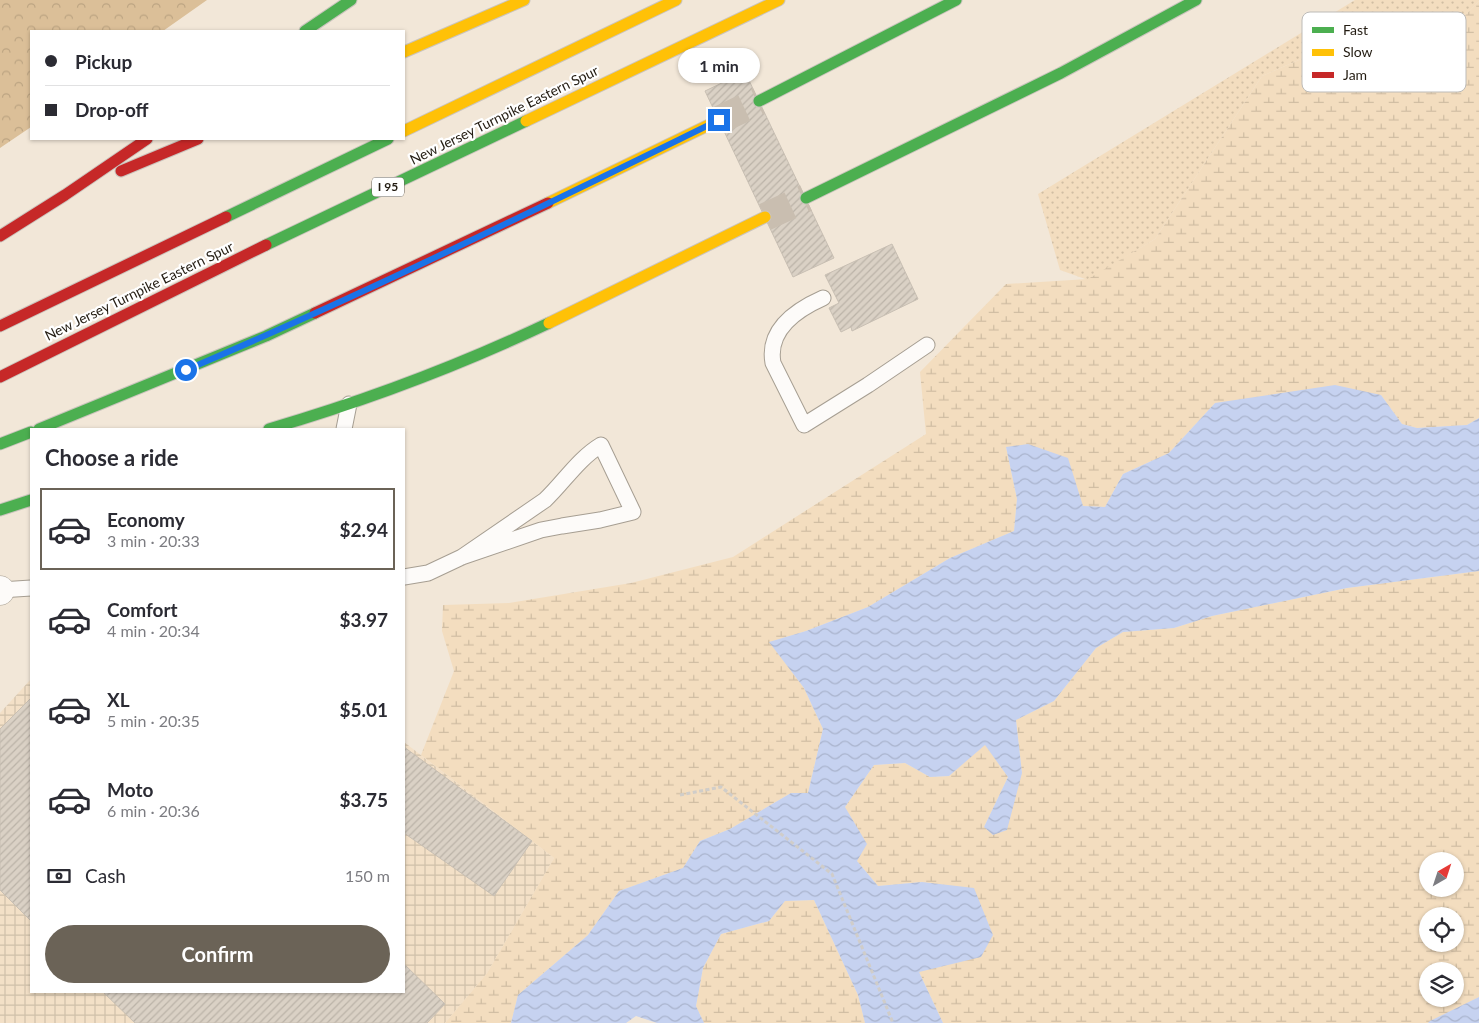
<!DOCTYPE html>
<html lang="en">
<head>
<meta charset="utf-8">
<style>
  body { margin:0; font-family:Lato,sans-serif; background:#f2f2f3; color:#2b2b33; height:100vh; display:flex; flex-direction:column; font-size:19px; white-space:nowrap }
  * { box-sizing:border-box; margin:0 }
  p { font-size:16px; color:#7c7c81 }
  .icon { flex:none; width:28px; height:28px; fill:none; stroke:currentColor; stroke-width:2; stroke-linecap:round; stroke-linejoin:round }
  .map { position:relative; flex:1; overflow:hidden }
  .details { position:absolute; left:30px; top:428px; width:375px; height:565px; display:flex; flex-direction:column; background:#fff; border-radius:0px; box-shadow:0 1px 4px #0004 }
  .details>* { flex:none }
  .hud { position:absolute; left:30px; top:30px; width:375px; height:110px; border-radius:0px; box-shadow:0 1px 4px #0004; display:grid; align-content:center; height:110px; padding:0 15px; background:#fff }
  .needle { width:32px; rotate:39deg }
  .controls { position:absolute; left:1419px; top:852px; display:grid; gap:10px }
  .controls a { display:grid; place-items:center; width:45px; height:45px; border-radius:50%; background:#fff; box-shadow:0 1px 4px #0004; font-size:25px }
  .end { position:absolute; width:22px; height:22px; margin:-11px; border:6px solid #1a73e8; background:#fff; box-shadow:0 0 0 2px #fff }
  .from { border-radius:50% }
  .bubble { position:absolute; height:35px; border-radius:18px; background:#fff; box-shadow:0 1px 4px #0004; font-size:16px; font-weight:700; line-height:35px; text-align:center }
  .hud b { display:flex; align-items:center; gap:18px; height:48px; font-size:19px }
  .hud b+b { border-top:1px solid #e1e1e2 }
  .hud i { width:12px; height:12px; background:#2b2b33 }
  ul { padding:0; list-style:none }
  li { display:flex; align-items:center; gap:15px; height:82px; margin:0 10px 8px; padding:0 5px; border:2px solid transparent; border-radius:0px }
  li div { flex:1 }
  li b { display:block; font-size:19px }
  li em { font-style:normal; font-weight:700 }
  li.active { border-color:#6b6357 }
  li>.icon { width:45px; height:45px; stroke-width:1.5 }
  h2 { padding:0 15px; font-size:22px; line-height:60px }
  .pay { display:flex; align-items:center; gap:12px; height:55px; padding:0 15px; font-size:19px }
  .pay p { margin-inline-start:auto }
  .button { display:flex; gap:10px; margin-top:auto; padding:10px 15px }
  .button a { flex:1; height:58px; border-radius:30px; background:#6b6357; color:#fff; font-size:20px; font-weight:700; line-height:58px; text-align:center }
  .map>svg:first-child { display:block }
</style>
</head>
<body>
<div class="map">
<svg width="1479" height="1023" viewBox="0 0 1479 1023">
  <defs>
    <pattern id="industrial-grid" width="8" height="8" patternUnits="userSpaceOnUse" patternTransform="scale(1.25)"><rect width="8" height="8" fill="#f3e0c7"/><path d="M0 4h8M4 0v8" fill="none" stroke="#d0c0aa"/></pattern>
    <pattern id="grass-dots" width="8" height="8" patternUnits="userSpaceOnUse" patternTransform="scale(1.25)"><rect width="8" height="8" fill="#f3ddbf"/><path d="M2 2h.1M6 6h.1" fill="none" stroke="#d0bda3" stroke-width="1.8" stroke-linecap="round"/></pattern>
    <pattern id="forest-crowns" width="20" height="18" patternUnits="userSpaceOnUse" patternTransform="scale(1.25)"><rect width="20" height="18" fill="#dbbf98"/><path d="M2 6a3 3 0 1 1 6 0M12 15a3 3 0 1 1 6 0" fill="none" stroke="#bca482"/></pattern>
    <pattern id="wetland-marsh" width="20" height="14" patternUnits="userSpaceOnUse" patternTransform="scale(1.25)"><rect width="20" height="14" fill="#f3ddbf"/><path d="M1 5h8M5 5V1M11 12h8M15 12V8" fill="none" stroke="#d0bda3"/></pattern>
    <pattern id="water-waves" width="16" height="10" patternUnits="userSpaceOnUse" patternTransform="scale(1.25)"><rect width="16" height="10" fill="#c6d2f0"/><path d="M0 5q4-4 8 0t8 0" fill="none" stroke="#aab4cd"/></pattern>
    <pattern id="building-hatch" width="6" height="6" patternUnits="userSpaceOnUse" patternTransform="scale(1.25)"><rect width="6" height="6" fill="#dad1c5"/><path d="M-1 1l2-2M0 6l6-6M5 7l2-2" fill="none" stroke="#bbb3a8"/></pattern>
  </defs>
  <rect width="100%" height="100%" fill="#f2e7d8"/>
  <!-- industrial -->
  <path fill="url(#industrial-grid)" d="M31,679V991H404V742L554,858L487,973L445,1023H0V713Z"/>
  <!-- grass -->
  <path fill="url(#grass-dots)" d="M1355,0H1479V1L1456,25L1352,37L1262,76L1155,239L1088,280L1060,270L1038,194Z"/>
  <!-- forest -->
  <path fill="url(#forest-crowns)" d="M0,0H207L163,31H31V127L0,148Z"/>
  <!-- wetland -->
  <g fill="url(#wetland-marsh)" fill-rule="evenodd">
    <path d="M1479,1V418L1467,425L1417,428L1402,424L1381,395L1215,403L1169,453L1123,474L1105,507L1083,506L1006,447L1017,499L1014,531L950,558L868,607L806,631L770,642L804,688L823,729L808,793H791L730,829L700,841L683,868L619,891L588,935L518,995L511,1023H445L487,973L554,858L421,755L454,671L442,631L443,605L509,603L631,583L733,557L926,434L920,372L1006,284L1088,279L1155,239L1262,76L1352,37L1456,25Z"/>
    <path d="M1479,571V997L1428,1023H943L919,972L922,882L878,886L857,861L845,807L874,765L905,763L930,777L949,776L985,744L1008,777L984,827L1022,773L1016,720L1054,701L1096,648L1123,632L1174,628L1212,616L1347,588ZM1428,861H1455V889H1428ZM1428,916H1455V944H1428ZM1428,971H1455V999H1428Z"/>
    <path d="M814,900L858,995L865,1023H704L696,1006L703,968L721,934L769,921L785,901Z"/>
  </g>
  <!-- water -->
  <g fill="url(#water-waves)">
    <path d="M1335,385L1381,395L1402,424L1417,428L1467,425L1479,418V571L1347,588L1212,616L1174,628L1123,632L1096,648L1054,701L1016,720L1022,773L1007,830L993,835L984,827L1008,777L985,745L949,776L930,777L905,763L874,765L845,807L867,844L857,861L878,886L922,882L974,888L993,935L981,957L919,972L943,1023H865L858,995L814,900L785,901L769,921L721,934L703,968L696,1006L704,1023H657L636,1016L626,1023H511L518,995L588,935L619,891L683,868L700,841L730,829L791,793H808L823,729L804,688L769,642L806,631L868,607L950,558L1014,531L1017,499L1006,447L1028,444L1068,458L1083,506L1105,507L1123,474L1169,453L1215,403Z"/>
    <path d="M1479,997V1023H1428L1430,1021Z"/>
  </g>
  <!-- building -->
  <g fill="url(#building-hatch)" stroke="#c8bfb3">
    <path d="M745,72L834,258L793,277L705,91Z"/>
    <path d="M892,244L918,299L852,331L851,327L841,332L829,308L839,303L825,275Z"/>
    <path d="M31,698V921L0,890V729Z"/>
    <path d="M404,747L532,841L494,896L404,833Z"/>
    <path d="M404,964L445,1004L427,1023H135L102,991H404Z"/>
  </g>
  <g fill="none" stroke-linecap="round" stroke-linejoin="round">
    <!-- highway-tunnel -->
    <g stroke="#c9beb0" stroke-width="28" stroke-dasharray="28 14" stroke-linecap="butt">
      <path d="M719,120L759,101"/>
      <path d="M765,217L806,198"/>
    </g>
    <!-- lane casing -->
    <g stroke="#a69e92" stroke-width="17">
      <g id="lane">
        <path d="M823,298C796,310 767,330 773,363L804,425L868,385L927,345"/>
        <path d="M344,429L349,404"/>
        <path d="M404,577L428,573L462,557L541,530L562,526L600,520L633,512L601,445C578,459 564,482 545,500L462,557"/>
        <path d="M0,590L31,588"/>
      </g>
    </g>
    <!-- street casing -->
    <g stroke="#a69e92" stroke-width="29">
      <path id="street" d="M0,591V590"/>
    </g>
    <!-- fast casing -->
    <g stroke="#cac4bd" stroke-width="13">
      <g id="fast">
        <path d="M305,31L351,0"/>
        <path d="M759,101L956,0"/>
        <path d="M806,198L1061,73L1196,0"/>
        <path d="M226,217L388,139"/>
        <path d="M266,245L526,121"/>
        <path d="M39,429L266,336L315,313"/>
        <path d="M269,429C365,401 458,366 549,323"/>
        <path d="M0,444L31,432"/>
        <path d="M0,510L31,500"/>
      </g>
    </g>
    <!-- slow casing -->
    <g stroke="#cac4bd" stroke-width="13">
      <g id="slow">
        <path d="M404,52L524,0"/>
        <path d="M526,121L779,0"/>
        <path d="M404,131L676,0"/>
        <path d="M548,203L719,120"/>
        <path d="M549,323L765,217"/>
      </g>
    </g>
    <!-- jam casing -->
    <g stroke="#cac4bd" stroke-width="13">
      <g id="jam">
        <path d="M121,171L198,139"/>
        <path d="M0,236L65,195L147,139"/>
        <path d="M315,313L548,203"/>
        <path d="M0,326L226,217"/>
        <path d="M0,377L266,245"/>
      </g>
    </g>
    <!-- path -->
    <path stroke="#d0cdc9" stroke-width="3" stroke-dasharray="4 2.5" stroke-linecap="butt" d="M680,795L721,787L832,874L893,1023"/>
    <!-- lane -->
    <use href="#lane" stroke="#fdfbf9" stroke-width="15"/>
    <!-- street -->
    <use href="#street" stroke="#fdfbf9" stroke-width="28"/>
    <!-- fast -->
    <use href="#fast" stroke="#4caf50" stroke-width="11"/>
    <!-- slow -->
    <use href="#slow" stroke="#ffc107" stroke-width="11"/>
    <!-- jam -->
    <use href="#jam" stroke="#c62828" stroke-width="11"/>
  </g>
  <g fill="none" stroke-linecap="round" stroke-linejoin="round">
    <!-- route -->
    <path stroke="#1a73e8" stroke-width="6" d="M186,370C367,293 543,206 719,120"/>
  </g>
  <g text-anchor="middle" stroke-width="4.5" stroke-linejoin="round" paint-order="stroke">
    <!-- shield labels -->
    <rect fill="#fff" stroke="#656059" stroke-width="1" x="372" y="177.5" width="32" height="19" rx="4"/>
    <g font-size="12" font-weight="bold" fill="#231c12">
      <text x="388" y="191">I 95</text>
    </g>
    <!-- street labels -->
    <g font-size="14" fill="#231c12" stroke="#fff">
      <text transform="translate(504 115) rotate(-26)" y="5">New Jersey Turnpike Eastern Spur</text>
      <text transform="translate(139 291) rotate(-26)" y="5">New Jersey Turnpike Eastern Spur</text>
    </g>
  </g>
  <!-- legend -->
  <rect x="1302" y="12" width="164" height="80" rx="8" fill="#fff" stroke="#bdbbb8" stroke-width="1"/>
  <rect x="1312" y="27" width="22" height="6" fill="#4caf50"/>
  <rect x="1312" y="49" width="22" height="7" fill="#ffc107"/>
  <rect x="1312" y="72" width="22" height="6" fill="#c62828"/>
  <g font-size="14" fill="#231c12">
    <text x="1343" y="35">Fast</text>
    <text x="1343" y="57">Slow</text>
    <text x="1343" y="80">Jam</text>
  </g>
</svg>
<div class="controls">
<a><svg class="needle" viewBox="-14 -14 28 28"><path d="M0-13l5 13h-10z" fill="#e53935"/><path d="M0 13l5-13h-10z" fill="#7c7c81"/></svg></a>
<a><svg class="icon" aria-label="locate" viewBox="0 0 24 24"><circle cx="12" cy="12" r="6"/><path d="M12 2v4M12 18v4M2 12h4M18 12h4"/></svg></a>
<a><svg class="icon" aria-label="layers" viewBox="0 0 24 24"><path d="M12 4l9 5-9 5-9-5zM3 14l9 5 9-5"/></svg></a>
</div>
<i class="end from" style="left:186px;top:370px"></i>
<i class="end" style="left:719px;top:120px"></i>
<div class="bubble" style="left:678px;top:48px;width:82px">1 min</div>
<div class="hud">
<b><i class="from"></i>Pickup</b>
<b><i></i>Drop-off</b>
</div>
<section class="details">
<h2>Choose a ride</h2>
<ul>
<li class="active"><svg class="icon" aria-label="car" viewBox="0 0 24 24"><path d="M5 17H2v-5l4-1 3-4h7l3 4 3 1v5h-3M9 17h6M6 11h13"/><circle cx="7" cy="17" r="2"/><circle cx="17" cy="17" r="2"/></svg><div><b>Economy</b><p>3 min · 20:33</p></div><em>$2.94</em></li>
<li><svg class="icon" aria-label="car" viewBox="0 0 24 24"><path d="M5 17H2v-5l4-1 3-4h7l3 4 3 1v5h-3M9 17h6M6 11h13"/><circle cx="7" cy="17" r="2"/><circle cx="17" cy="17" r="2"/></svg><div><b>Comfort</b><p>4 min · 20:34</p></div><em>$3.97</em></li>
<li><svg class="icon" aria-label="car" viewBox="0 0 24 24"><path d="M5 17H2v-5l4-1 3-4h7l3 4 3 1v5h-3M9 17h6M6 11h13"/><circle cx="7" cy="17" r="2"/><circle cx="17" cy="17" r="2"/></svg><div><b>XL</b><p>5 min · 20:35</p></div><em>$5.01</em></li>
<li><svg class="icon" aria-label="car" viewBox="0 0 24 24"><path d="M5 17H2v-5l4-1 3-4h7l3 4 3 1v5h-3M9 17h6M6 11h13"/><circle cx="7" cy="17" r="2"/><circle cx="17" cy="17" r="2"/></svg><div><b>Moto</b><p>6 min · 20:36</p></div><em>$3.75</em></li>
</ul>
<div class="pay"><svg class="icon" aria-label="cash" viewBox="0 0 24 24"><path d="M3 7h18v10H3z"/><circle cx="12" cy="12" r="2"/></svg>Cash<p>150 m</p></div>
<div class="button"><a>Confirm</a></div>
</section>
</div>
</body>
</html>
